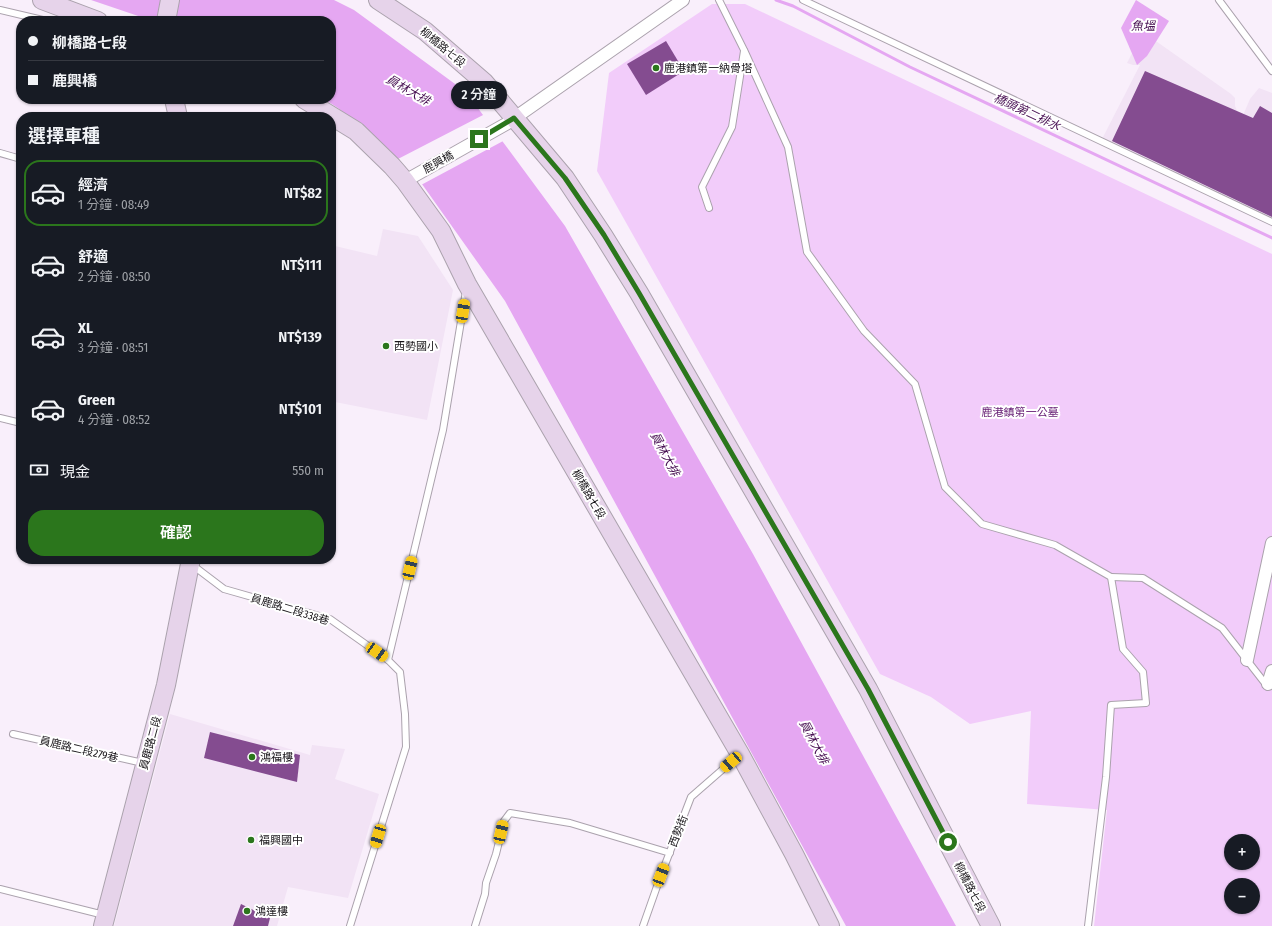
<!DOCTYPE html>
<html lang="zh-TW">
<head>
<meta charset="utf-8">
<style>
  body { margin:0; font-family:"Fira Sans Condensed","Noto Sans TC",sans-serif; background:#242831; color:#f1f3f6; height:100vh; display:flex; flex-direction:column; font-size:15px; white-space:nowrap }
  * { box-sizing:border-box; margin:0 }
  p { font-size:13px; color:#9ea1a6 }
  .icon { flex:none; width:22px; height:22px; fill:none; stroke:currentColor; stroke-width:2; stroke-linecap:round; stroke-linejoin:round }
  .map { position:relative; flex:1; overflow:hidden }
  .side { position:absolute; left:16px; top:112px; width:320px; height:452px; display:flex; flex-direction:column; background:#171b24; border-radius:16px; box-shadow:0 1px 3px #0004 }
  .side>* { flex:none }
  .hud { position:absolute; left:16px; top:16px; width:320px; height:88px; border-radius:16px; box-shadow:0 1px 3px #0004; display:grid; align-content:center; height:88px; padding:0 12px; background:#171b24 }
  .controls { position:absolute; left:1224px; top:834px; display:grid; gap:8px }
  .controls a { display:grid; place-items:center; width:36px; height:36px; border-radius:50%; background:#171b24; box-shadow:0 1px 3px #0004; font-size:20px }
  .end { position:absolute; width:18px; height:18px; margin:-9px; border:5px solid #2b761c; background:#fff; box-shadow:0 0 0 2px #fff }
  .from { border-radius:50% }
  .bubble { position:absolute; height:28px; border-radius:14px; background:#171b24; box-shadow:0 1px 3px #0004; font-size:13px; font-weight:600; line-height:28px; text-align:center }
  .car { position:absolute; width:12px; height:24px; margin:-12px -6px; border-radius:5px; box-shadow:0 0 3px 1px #0007; background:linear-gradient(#f5c518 24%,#345 0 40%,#f5c518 0 76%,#345 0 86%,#f5c518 0) }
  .hud b { display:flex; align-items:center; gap:14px; height:38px; font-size:15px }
  .hud b+b { border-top:1px solid #363941 }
  .hud i { width:10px; height:10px; background:#f1f3f6 }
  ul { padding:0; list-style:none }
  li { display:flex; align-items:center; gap:12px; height:66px; margin:0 8px 6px; padding:0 4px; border:2px solid transparent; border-radius:16px }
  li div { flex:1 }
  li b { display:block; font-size:15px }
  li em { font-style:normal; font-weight:600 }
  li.current { border-color:#2b761c }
  li>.icon { width:36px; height:36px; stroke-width:1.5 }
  h2 { padding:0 12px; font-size:18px; line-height:48px }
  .pay { display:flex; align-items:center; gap:10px; height:44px; padding:0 12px; font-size:15px }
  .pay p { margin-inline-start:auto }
  .button { display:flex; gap:8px; margin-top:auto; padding:8px 12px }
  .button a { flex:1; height:46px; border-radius:16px; background:#2b761c; color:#fff; font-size:16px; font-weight:600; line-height:46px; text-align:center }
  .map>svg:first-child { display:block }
</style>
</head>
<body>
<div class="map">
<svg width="1272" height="926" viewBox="0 0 1272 926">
  <rect width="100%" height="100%" fill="#f9effb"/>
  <!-- built -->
  <g fill="#f2e3f5">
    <path d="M1143,32L1231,94L1235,98V106L1241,120L1250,99L1259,88L1272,93V222L1101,141L1140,65H1133L1127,63Z"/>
    <path d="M383,229L418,236L453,290L427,420L335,402L331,419V245L377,256Z"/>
    <path d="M170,714L310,755L312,745L345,749L335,779L379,794L348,898L288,887L277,926H114Z"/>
  </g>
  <!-- green -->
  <path fill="#f2ccfa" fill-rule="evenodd" d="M712,4H745L1272,254V926H1094L1107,810L1027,804L1031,711L970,724L931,697L880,674L597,171L609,73ZM1231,841H1253V863H1231ZM1231,885H1253V907H1231Z"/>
  <!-- water -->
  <g fill="#e5a7f2">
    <path d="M91,0H334L354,10L466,92L565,226L753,554L956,926H846L505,301L412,170L338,108L324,99H331V21H153Z"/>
    <path d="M1136,0L1169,21L1147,56L1137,65L1121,28Z"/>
  </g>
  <!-- pier -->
  <path fill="#f9effb" d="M485,114L505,140L421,185L410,172L396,160Z"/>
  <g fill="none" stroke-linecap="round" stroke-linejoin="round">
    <!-- stream -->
    <path stroke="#e5a7f2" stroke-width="3" d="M776,0L793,6L910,67L1272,238"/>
  </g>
  <!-- building -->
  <g fill="#844c90">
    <path d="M666,41L684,71L646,95L627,64Z"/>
    <path d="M1145,71L1253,118L1260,106L1272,113V217L1112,141Z"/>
    <path d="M210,732L300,755L297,782L204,758Z"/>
    <path d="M241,904L270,918L268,926H233Z"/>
  </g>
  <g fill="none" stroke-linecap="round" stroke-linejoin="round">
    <!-- service casing -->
    <g stroke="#aba2ad" stroke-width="8">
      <g id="service">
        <path d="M719,0L744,50L788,147L807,252L864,331L915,384L945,487L982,524L1055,545L1111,577L1123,649L1143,672L1146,703L1111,705L1106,777L1088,926"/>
        <path d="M803,0L1272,222"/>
        <path d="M1219,0L1272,71"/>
        <path d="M0,10L47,21"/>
        <path d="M0,153L21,159"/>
        <path d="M709,208L702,187L732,127L744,51"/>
        <path d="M0,418L21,423"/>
        <path d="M191,564L224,589L330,619L388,660"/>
        <path d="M1111,577L1143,578L1222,628L1264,682L1269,684"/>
        <path d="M13,734L143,763"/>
        <path d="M0,889L104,915"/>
        <path d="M350,926L406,747L405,714L400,672L388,660L443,430L466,291"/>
        <path d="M475,926L485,894L486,883L496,854L504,821L510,813L570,823L670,853"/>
        <path d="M643,926L661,875L691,797L738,756"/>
      </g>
    </g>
    <!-- minor casing -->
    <g stroke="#aba2ad" stroke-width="14">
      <g id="minor">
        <path d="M405,181L506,124L683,0"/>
        <path d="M1247,660L1272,543"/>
        <path d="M1268,684L1272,671"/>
      </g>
    </g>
    <!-- secondary casing -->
    <g stroke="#aba2ad" stroke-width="20">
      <g id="secondary">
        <path d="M42,0L98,21"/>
        <path d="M378,0L425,31L484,82L565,178L603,235L639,293L868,689L991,926"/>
        <path d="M166,21L170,0"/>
        <path d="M174,99L178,117"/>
        <path d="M304,99L356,131L392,166L405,181L441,231L467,284L740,754L794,854L830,926"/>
        <path d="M103,926L166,685L191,559"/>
      </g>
    </g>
    <!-- service -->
    <use href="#service" stroke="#fff" stroke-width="6"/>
    <!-- minor -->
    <use href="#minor" stroke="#fff" stroke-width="12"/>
    <!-- secondary -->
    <use href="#secondary" stroke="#e6d3ea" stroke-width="18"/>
  </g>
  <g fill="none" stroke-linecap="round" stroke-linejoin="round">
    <!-- route -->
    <path stroke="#2b761c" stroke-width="5" d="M479,139L514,118L565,178L604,235L639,293L868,689L948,842"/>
  </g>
  <!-- markers -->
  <g fill="#2b761c" stroke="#fff" stroke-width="1.5">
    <circle cx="656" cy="68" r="4"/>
    <circle cx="386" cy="346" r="4"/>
    <circle cx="252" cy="757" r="4"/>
    <circle cx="251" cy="840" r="4"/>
    <circle cx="247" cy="911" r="4"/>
  </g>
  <g text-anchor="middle" stroke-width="4" stroke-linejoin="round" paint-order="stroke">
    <!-- street labels -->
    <g font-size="11" fill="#181519" stroke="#fff">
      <text transform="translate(443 47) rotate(40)" y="4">柳橋路七段</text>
      <text transform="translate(438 162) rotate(-29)" y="4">鹿興橋</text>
      <text transform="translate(589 494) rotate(60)" y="4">柳橋路七段</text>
      <text transform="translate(290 609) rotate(17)" y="4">員鹿路二段338巷</text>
      <text transform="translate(150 743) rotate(-75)" y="4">員鹿路二段</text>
      <text transform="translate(79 749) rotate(13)" y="4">員鹿路二段279巷</text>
      <text transform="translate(678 831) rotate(-69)" y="4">西勢街</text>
      <text transform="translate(970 887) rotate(63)" y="4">柳橋路七段</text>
    </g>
    <!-- poi labels -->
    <g font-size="11" fill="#181519" stroke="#fff" text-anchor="start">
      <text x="664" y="72">鹿港鎮第一納骨塔</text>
      <text x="394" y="350">西勢國小</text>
      <text x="260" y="761">鴻福樓</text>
      <text x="259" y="844">福興國中</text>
      <text x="255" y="915">鴻達樓</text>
    </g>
    <!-- park labels -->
    <g font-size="11" fill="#641a72" stroke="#fff">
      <text x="1020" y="416">鹿港鎮第一公墓</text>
    </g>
    <!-- water labels -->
    <g font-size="12" font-style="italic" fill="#481053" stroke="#fff">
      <text x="1143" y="30">魚塭</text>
      <text transform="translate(408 90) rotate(30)" y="4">員林大排</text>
      <text transform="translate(1027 112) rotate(25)" y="4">橋頭第二排水</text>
      <text transform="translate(665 454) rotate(62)" y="4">員林大排</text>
      <text transform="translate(814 742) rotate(62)" y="4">員林大排</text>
    </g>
  </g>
</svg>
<div class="controls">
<a>+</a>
<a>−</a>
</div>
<i class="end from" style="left:948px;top:842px"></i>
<i class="end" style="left:479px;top:139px"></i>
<div class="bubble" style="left:451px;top:81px;width:56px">2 分鐘</div>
<i class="car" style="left:463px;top:311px;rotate:9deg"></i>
<i class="car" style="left:410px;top:568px;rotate:13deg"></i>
<i class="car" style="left:377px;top:652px;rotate:124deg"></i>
<i class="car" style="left:731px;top:762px;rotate:229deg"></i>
<i class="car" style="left:501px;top:832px;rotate:13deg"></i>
<i class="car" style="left:378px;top:836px;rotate:197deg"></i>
<i class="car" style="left:661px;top:875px;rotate:21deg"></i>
<div class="hud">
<b><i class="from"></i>柳橋路七段</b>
<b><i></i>鹿興橋</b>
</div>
<section class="side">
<h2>選擇車種</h2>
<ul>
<li class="current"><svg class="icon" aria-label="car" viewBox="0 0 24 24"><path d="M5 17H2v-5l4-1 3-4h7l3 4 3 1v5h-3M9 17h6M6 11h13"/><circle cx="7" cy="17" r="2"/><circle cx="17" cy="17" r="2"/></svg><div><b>經濟</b><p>1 分鐘 · 08:49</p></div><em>NT$82</em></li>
<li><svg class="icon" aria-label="car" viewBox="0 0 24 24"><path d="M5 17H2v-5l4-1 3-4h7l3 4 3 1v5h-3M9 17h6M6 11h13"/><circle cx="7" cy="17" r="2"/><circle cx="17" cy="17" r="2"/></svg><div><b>舒適</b><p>2 分鐘 · 08:50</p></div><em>NT$111</em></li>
<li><svg class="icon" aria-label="car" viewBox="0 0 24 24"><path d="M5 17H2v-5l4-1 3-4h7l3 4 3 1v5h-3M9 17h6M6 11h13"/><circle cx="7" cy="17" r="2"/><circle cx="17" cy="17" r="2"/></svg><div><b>XL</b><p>3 分鐘 · 08:51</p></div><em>NT$139</em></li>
<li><svg class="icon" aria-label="car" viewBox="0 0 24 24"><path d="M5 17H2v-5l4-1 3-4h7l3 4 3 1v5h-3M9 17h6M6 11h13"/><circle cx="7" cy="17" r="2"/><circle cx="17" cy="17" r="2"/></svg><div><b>Green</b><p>4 分鐘 · 08:52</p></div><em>NT$101</em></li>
</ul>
<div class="pay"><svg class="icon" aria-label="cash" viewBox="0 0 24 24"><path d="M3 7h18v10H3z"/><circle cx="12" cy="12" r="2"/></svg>現金<p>550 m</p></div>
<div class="button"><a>確認</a></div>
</section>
</div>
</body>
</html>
